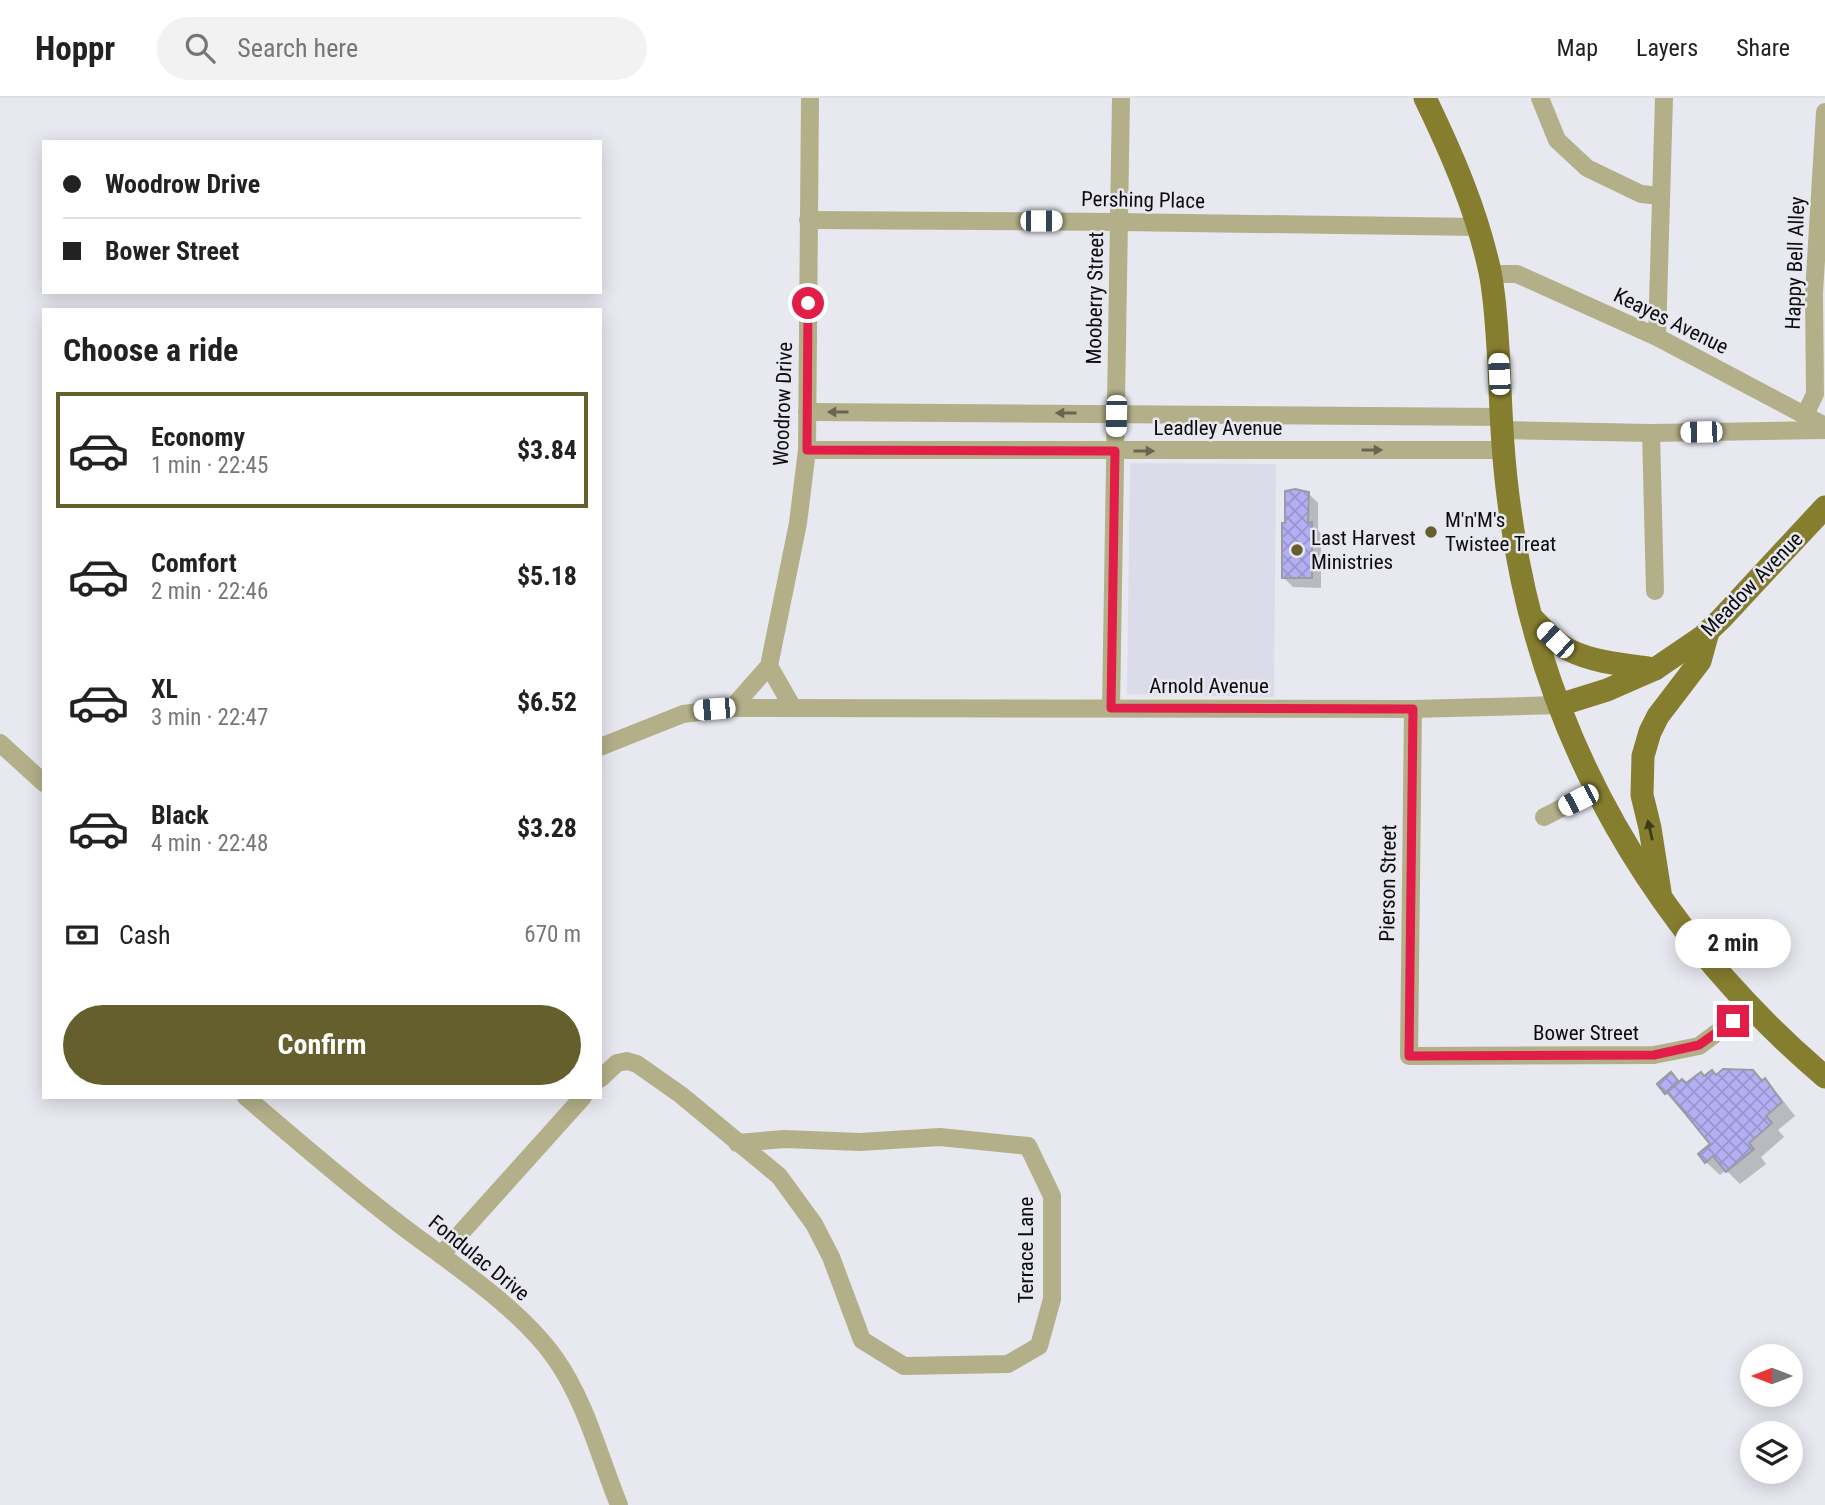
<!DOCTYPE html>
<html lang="en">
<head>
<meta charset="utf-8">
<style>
  body { margin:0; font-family:"Roboto Condensed",sans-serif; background:#f2f2f2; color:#222; height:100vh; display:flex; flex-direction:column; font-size:26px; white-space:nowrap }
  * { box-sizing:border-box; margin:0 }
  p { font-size:23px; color:#767676 }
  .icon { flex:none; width:38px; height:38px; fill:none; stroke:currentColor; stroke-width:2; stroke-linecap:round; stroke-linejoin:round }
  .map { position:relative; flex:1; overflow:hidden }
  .drawer { position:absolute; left:42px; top:210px; width:560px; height:791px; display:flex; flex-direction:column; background:#fff; border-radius:0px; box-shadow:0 4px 18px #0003 }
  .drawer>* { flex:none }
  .guide { position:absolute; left:42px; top:42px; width:560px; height:154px; border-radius:0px; box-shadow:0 4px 18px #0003; display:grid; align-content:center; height:154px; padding:0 21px; background:#fff }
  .needle { width:46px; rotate:270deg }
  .tools { position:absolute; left:1740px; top:1246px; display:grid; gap:14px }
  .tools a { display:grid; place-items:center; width:63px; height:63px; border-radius:50%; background:#fff; box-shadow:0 4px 18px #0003; font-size:35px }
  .end { position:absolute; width:32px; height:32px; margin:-16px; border:9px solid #e11d48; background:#fff; box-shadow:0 0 0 4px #fff }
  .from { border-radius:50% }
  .bubble { position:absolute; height:49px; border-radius:24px; background:#fff; box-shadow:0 4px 18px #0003; font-size:23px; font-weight:700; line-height:49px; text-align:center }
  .car { position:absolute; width:21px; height:42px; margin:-21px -10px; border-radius:9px; box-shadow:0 0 5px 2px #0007; background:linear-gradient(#fff 24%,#345 0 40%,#fff 0 76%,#345 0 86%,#fff 0) }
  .guide b { display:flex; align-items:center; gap:24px; height:66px; font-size:26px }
  .guide b+b { border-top:2px solid #e0e0e0 }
  .guide i { width:18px; height:18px; background:#222 }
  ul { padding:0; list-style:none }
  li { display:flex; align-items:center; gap:21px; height:116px; margin:0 14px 10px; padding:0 7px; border:4px solid transparent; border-radius:0px }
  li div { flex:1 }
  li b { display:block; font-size:26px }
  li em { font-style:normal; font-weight:700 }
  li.selected { border-color:#645f2c }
  li>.icon { width:63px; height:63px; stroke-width:1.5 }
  h2 { padding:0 21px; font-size:32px; line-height:84px }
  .pay { display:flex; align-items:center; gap:18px; height:77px; padding:0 21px; font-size:26px }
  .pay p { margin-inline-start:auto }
  .primary-button { display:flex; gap:14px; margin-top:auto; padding:14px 21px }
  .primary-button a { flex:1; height:80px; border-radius:42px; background:#645f2c; color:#fff; font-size:28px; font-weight:700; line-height:80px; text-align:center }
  header { display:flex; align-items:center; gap:42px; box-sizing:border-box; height:98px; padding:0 35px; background:#fff; border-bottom:2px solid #e0e0e0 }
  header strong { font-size:33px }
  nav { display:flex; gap:38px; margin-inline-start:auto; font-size:24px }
  .search { width:490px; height:63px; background:#f2f2f2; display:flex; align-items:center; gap:18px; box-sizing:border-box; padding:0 24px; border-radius:38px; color:#767676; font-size:26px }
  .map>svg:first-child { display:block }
</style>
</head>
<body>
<header>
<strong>Hoppr</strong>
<div class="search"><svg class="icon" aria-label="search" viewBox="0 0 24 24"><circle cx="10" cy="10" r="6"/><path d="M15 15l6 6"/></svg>Search here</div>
<nav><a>Map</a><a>Layers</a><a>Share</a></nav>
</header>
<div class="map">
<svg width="1825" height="1407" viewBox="0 0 1825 1407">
  <defs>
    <pattern id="building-cross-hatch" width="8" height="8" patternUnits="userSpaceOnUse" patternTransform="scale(1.75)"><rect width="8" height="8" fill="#b3aff2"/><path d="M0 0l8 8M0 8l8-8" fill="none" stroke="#9995ce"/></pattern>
  </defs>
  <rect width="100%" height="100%" fill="#e8e8f0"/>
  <!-- built -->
  <path fill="#dcdbea" d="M1130,365L1276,366L1274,599L1127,596Z"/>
  <!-- shadow -->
  <g fill="#0003">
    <path d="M1308,395L1318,405V432L1321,436V490L1293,489L1283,479Z"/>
    <path d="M1753,973L1778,996L1795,1018L1778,1032L1784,1039L1761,1059L1766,1066L1740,1086L1726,1072L1720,1077L1706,1064L1712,1047L1666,995L1680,985L1687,987L1705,980Z"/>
  </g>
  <!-- building -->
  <g fill="url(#building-cross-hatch)" stroke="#9b9ba2" stroke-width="2">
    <path d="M1295,391L1309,394L1308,424H1312V480H1282V425H1285V393Z"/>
    <path d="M1723,971L1753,972L1762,983L1765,980L1782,1004L1766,1018L1772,1025L1749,1045L1754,1051L1726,1074L1713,1058L1705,1065L1698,1056L1710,1046L1668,994L1665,996L1657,986L1671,974L1679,984L1682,981L1686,985L1701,974L1704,978L1712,972L1716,977Z"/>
    <path d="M1671,974L1679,984L1665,996L1657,986Z"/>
  </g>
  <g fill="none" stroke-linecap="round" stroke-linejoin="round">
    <!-- minor -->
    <g stroke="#b3b089" stroke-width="18">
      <path d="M1540,0L1557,42L1587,70L1641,96L1661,98"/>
      <path d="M808,122L1119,124L1478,129"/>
      <path d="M1490,176H1517L1657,239L1825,328"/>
      <path d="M1657,239L1664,0"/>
      <path d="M807,314L1501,319"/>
      <path d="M1805,317L1815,296L1814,195L1825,14"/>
      <path d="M1502,332L1651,335L1825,332"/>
      <path d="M1651,335L1655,493"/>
      <path d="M807,352H1503"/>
      <path d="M769,568L793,610"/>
      <path d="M732,610L769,568L798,425L807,352L810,0"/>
      <path d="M1111,610L1121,0"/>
      <path d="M1413,611L1409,958L1654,957L1699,948L1750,910"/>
      <path d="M0,645L44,685"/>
      <path d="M600,649L683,616L732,610L1413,611L1559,607"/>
      <path d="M1544,719L1595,693"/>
      <path d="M600,981L617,965L627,963L637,966L681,997L779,1078L814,1126L831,1159L862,1242L904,1268L1008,1266L1039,1248L1052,1201V1098L1028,1048L940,1039L860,1044L784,1041L737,1045"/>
      <path d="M246,999C296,1042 346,1085 398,1125C450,1165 517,1207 555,1260C586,1304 599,1358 619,1407"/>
      <path d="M441,1157L583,999"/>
    </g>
    <!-- major -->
    <g stroke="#867e2f" stroke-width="23">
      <path d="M1425,0C1452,56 1477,113 1490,174C1496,204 1497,236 1499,267C1501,318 1503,369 1511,419C1542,642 1655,834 1825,979"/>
      <path d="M1532,520C1544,532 1555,545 1569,552C1595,565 1627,567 1655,571"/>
      <path d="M1559,607L1607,592L1655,571L1702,539L1721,521L1825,409"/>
      <path d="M1660,794L1650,730L1642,697L1643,658L1650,634L1658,618L1700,563L1708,534"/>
    </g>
  </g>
  <!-- one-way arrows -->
  <defs><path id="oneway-solid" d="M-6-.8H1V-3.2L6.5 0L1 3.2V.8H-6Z" transform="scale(1.75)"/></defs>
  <g fill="#686652">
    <use href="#oneway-solid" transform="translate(838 314) rotate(-180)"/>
    <use href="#oneway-solid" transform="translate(1066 315) rotate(-180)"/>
    <use href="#oneway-solid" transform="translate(1372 352)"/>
    <use href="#oneway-solid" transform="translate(1144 353)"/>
  </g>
  <use fill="#3d3a1b" href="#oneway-solid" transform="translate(1650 732) rotate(-103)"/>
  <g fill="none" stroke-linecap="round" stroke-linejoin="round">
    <!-- route -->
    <path stroke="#e11d48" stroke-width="9" d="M808,205L807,352L1115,353L1111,610L1413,611L1409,958L1654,957L1699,947L1733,923"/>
  </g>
  <!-- markers -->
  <g fill="#645f2c" stroke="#e8e8f0" stroke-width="2.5">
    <circle cx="1431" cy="434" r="7"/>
    <circle cx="1297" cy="452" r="7"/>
  </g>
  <g text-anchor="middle" stroke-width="5" stroke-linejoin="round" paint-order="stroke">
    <!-- street labels -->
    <g font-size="21" fill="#0c0c0e" stroke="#e8e8f0">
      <text transform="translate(1143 102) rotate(1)" y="7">Pershing Place</text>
      <text transform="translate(1795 165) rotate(-88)" y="7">Happy Bell Alley</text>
      <text transform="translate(1095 200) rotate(-89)" y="7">Mooberry Street</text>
      <text transform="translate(1671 223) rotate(26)" y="7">Keayes Avenue</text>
      <text transform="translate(783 306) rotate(-88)" y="7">Woodrow Drive</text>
      <text x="1218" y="337">Leadley Avenue</text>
      <text transform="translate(1752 486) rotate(-46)" y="7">Meadow Avenue</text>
      <text x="1209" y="595">Arnold Avenue</text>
      <text transform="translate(1388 785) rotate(-89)" y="7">Pierson Street</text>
      <text x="1586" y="942">Bower Street</text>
      <text transform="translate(1026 1152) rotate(-90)" y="7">Terrace Lane</text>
      <text transform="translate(479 1160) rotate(39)" y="7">Fondulac Drive</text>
    </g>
    <!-- poi labels -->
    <g font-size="21" fill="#0c0c0e" stroke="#e8e8f0" text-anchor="start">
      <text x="1445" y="429">M'n'M's<tspan x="1445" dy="24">Twistee Treat</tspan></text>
      <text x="1311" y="447">Last Harvest<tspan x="1311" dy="24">Ministries</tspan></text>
    </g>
  </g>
</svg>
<div class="tools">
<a><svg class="needle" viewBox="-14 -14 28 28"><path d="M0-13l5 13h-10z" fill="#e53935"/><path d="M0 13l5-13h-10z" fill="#767676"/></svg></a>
<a><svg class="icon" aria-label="layers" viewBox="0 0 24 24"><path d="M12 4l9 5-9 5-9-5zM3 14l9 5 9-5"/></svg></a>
</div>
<i class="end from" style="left:808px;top:205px"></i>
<i class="end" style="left:1733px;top:923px"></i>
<div class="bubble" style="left:1675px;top:821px;width:116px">2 min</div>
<i class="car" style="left:1041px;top:123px;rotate:90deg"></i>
<i class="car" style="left:1499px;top:276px;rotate:357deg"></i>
<i class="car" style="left:1116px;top:318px;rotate:181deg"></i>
<i class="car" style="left:1701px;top:334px;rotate:269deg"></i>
<i class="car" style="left:1555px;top:542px;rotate:313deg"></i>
<i class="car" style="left:714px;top:611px;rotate:265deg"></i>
<i class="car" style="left:1578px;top:702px;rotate:243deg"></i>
<div class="guide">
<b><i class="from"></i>Woodrow Drive</b>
<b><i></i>Bower Street</b>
</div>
<section class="drawer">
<h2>Choose a ride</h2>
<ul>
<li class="selected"><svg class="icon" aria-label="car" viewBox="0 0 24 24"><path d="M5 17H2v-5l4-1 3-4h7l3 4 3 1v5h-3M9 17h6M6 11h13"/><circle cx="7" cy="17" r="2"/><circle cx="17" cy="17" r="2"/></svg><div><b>Economy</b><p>1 min · 22:45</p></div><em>$3.84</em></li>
<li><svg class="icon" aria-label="car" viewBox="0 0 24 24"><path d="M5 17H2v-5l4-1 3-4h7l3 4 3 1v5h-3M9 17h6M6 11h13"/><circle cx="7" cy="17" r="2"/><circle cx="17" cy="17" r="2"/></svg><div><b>Comfort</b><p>2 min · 22:46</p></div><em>$5.18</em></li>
<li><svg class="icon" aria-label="car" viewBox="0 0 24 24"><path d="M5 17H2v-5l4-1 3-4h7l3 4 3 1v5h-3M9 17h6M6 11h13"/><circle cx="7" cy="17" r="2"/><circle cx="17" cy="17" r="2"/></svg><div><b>XL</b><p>3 min · 22:47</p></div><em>$6.52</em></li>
<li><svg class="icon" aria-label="car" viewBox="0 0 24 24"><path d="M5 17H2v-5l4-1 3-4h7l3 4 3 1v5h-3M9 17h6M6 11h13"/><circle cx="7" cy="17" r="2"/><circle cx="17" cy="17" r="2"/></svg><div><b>Black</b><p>4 min · 22:48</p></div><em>$3.28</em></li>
</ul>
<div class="pay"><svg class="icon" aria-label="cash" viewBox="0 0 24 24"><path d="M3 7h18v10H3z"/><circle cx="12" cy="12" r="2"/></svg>Cash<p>670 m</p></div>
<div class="primary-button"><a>Confirm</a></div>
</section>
</div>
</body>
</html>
